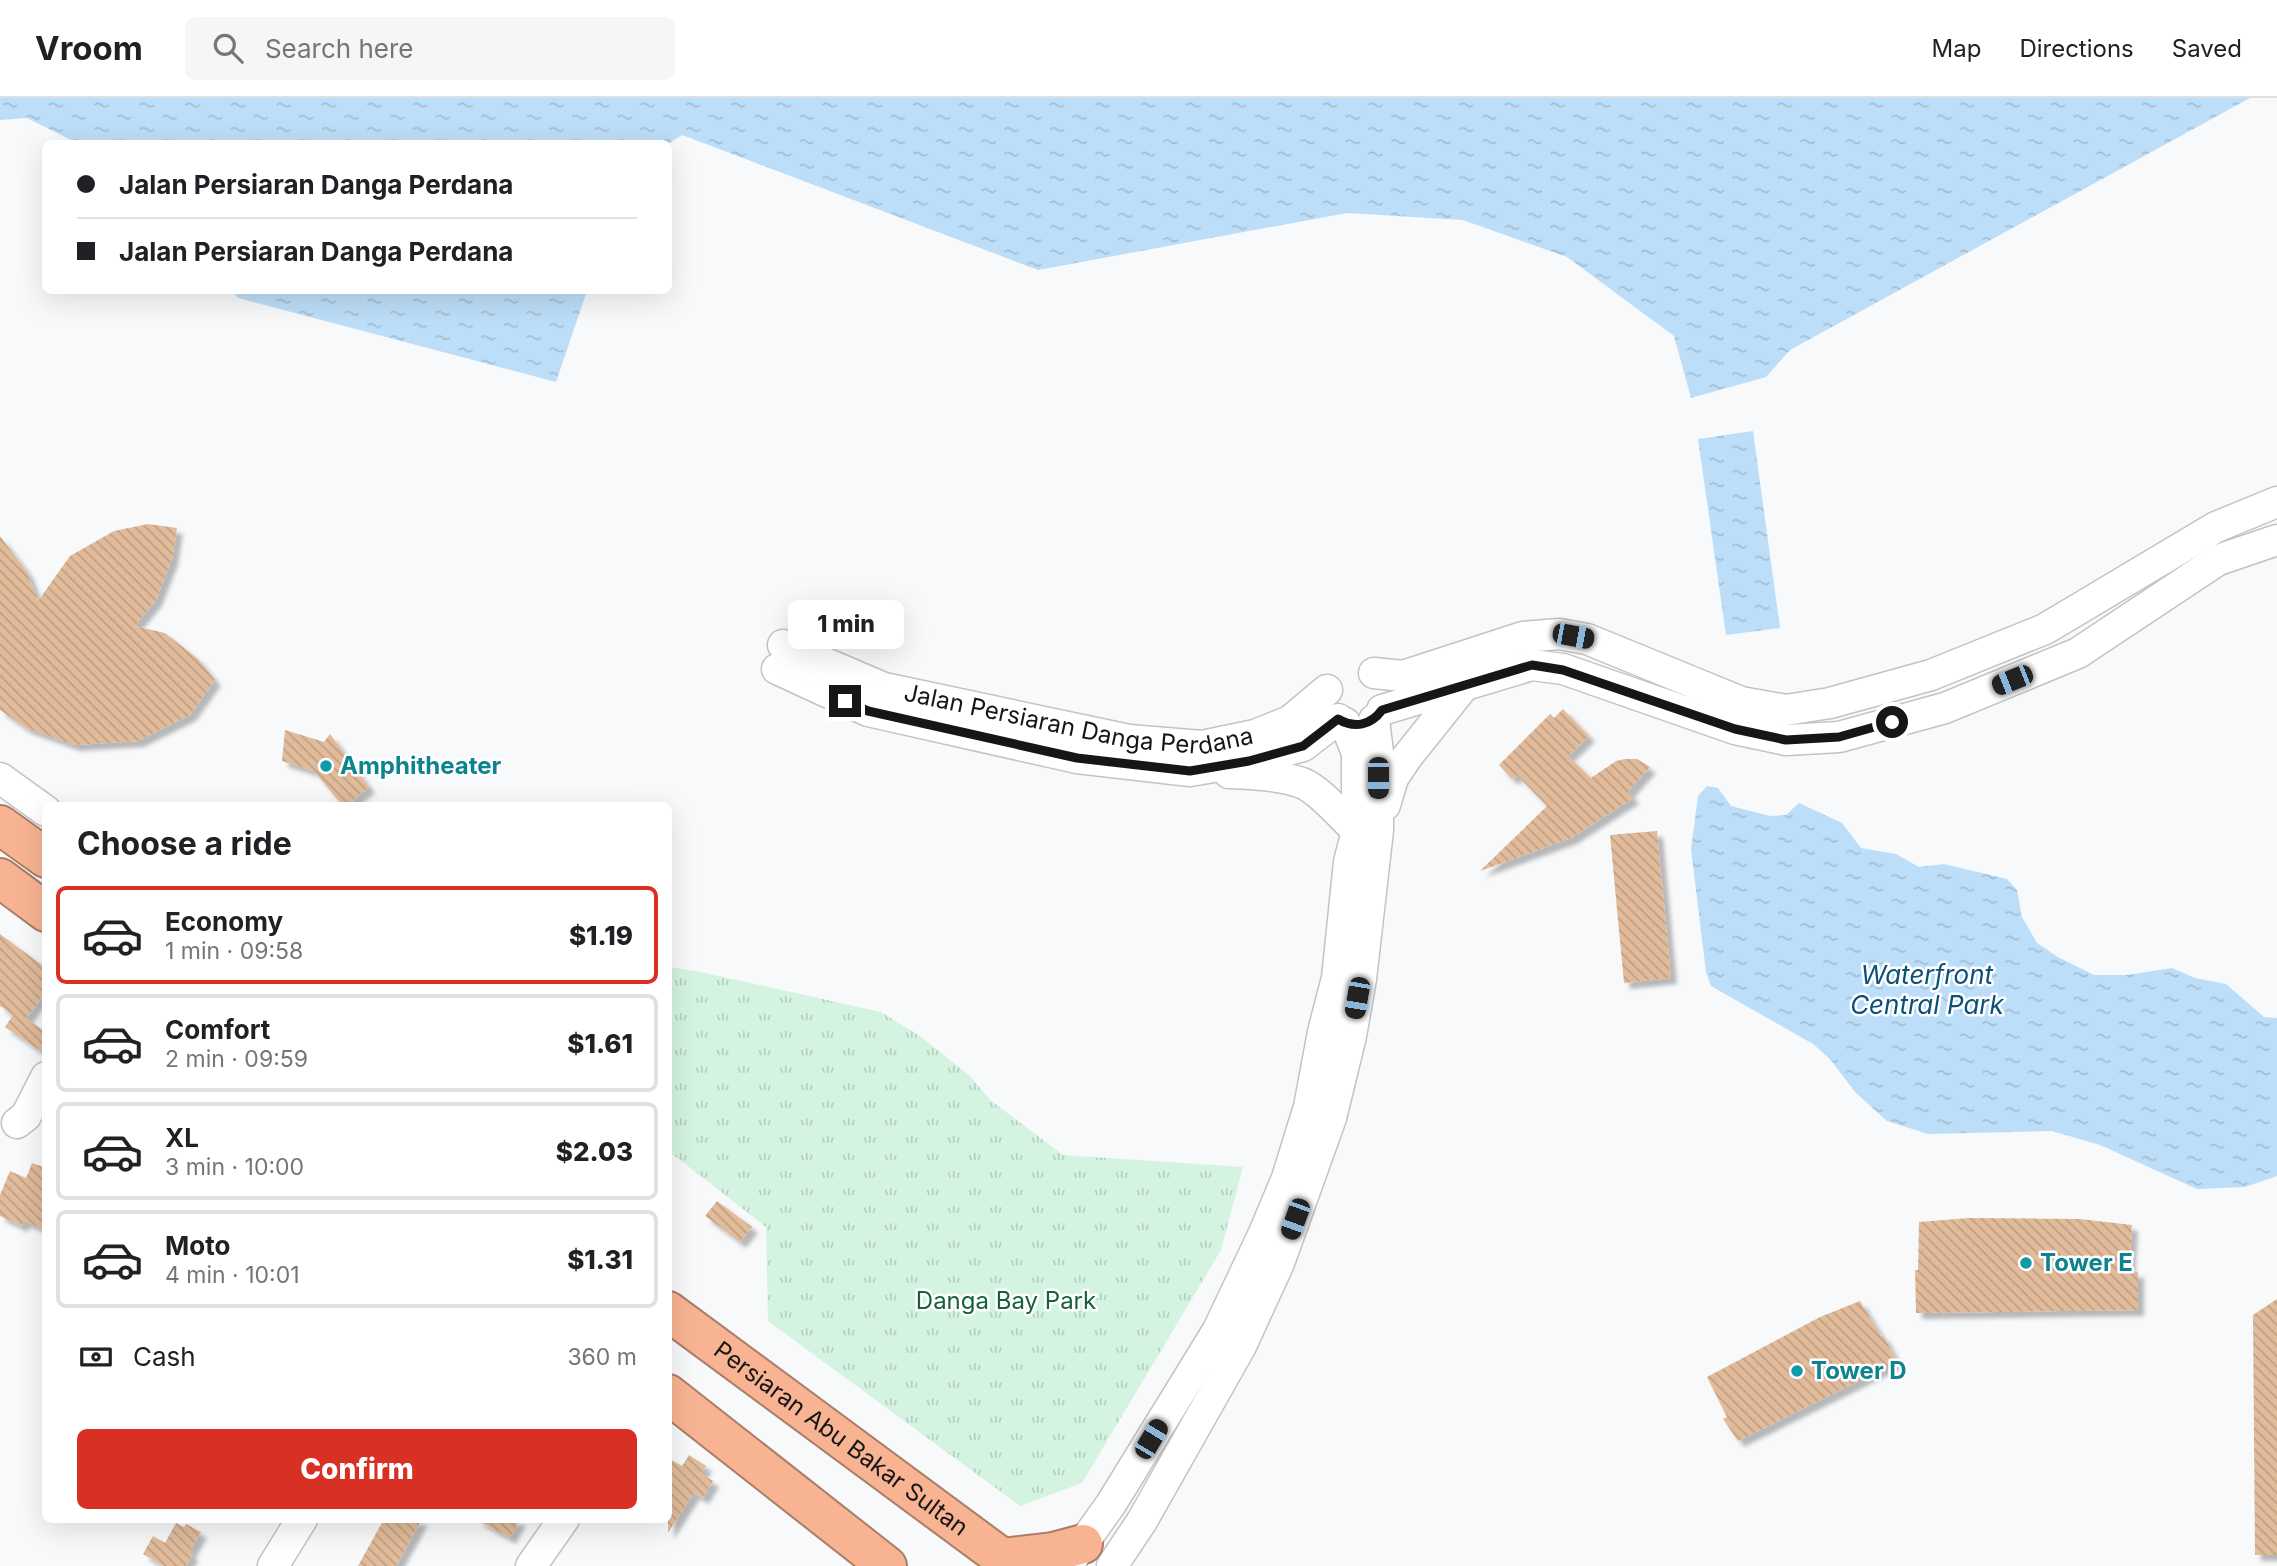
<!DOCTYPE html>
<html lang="en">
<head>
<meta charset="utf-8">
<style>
  body { margin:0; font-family:Inter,sans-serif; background:#f6f6f6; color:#202124; height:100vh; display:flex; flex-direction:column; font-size:26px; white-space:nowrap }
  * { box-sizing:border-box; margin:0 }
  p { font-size:23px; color:#757577 }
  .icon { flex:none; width:38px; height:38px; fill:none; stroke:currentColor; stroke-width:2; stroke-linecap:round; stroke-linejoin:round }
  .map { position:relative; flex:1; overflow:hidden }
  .panel { position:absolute; left:42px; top:704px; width:630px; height:721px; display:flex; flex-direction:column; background:#fff; border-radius:10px; box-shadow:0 7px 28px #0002 }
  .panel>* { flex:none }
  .guide { position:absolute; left:42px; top:42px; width:630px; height:154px; border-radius:10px; box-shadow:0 7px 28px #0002; display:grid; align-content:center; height:154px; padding:0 35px; background:#fff }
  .end { position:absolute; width:32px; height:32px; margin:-16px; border:9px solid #161617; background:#fff; box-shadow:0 0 0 4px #fff }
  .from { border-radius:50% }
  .bubble { position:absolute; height:49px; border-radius:10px; background:#fff; box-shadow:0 7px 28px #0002; font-size:23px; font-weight:800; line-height:49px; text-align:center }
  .car { position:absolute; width:21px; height:42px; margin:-21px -10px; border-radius:9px; box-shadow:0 0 5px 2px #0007; background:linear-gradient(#222 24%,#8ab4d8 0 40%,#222 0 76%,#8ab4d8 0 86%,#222 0) }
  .guide b { display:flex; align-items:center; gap:24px; height:66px; font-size:26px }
  .guide b+b { border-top:2px solid #e0e0e0 }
  .guide i { width:18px; height:18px; background:#202124 }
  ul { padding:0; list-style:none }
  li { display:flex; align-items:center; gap:21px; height:98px; margin:0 14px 10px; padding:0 21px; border:4px solid #e0e0e0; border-radius:10px }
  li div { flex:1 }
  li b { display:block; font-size:26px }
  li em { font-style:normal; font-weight:800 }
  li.current { border-color:#d93025 }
  li>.icon { width:63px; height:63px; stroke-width:1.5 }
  h2 { padding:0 35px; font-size:32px; line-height:84px }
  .pay { display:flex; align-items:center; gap:18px; height:77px; padding:0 35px; font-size:26px }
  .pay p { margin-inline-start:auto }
  .action { display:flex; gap:14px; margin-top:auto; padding:14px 35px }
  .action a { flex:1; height:80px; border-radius:10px; background:#d93025; color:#fff; font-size:28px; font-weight:800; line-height:80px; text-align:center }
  header { display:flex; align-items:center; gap:42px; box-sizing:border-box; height:98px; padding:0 35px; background:#fff; border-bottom:2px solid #e0e0e0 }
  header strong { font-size:33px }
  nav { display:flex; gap:38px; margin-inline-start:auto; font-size:24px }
  .search { width:490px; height:63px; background:#f6f6f6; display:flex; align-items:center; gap:18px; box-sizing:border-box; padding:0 24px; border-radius:10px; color:#757577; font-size:26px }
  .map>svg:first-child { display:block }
</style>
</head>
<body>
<header>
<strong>Vroom</strong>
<div class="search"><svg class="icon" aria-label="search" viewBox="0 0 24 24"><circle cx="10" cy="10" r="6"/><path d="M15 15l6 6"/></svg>Search here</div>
<nav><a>Map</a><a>Directions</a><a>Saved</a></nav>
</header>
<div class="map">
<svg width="2277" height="1468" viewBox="0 0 2277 1468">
  <defs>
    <pattern id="grass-tufts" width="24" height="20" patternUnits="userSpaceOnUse" patternTransform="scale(1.75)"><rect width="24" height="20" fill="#d4f4e1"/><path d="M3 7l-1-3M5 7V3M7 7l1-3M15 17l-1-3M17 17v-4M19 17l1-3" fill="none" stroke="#b5d0c0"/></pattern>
    <pattern id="water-ripples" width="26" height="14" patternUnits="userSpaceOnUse" patternTransform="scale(1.75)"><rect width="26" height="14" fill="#bddef8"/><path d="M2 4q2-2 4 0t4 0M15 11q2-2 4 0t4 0" fill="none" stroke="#a2bed4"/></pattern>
    <pattern id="building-back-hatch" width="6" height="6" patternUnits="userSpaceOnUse" patternTransform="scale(1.75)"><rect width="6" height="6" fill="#e1bb9a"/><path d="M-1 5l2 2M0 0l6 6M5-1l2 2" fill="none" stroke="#c0a084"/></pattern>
    <filter id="shadow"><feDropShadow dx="6" dy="6" stdDeviation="2" flood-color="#0004"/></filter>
  </defs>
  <rect width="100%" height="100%" fill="#f8f9fb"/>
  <!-- grass -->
  <path fill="url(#grass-tufts)" d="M669,869L701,874L881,914L920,938L970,978L990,1002L1063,1057L1243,1069L1221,1152L1082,1385L1020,1408L768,1223L766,1129L671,1055L669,1058Z"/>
  <!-- water -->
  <g fill="url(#water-ripples)">
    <path d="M0,0H2250L1790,252L1766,279L1691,300L1674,238L1567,159L1463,122L1347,115L1038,172L682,37L668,46L77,45L27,20L0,22Z"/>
    <path d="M232,193H587L556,284L238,200Z"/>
    <path d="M1753,333L1780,530L1726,537L1698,341Z"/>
    <path d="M1707,688L1718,690L1731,708L1770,718L1786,717L1799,705L1842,725L1861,750L1896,756L1919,769L1944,766L2007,781L2017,792L2022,819L2037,845L2058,859L2094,877H2127L2172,870L2195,880L2226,886L2264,919L2277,920V1078L2245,1089L2197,1091L2100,1047L2052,1033L1928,1036L1887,1023L1855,994L1830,961L1813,946L1711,888L1706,874L1691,751L1698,698Z"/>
  </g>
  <!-- building -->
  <g fill="url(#building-back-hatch)" filter="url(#shadow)">
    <path d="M148,426L177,430L172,461L156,502L135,528L165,535L198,561L215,582L190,617L138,643L74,647L26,630L0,612V438L27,474L38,503L70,458L114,433Z"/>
    <path d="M1563,611L1589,638L1568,658L1591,680L1616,663L1625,661H1637L1650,669L1628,694L1633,700L1571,740L1480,773L1547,708L1517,677L1512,681L1499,667L1550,616L1554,620Z"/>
    <path d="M285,632L324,644L330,636L369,689L348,707H342L314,673L282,663Z"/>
    <path d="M1657,733L1671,880L1624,885L1610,737Z"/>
    <path d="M0,836L46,870V893L26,921L46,934V943L39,952L5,929L13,917L0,908Z"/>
    <path d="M32,1065L46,1070V1132L24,1123L22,1128L0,1118V1097L10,1073L26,1080Z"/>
    <path d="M717,1103L752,1129L740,1144L705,1118Z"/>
    <path d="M1969,1120L2080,1121L2132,1127L2129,1173L2138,1174V1212L1916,1215L1915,1172H1918L1919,1124Z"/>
    <path d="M2277,1201V1457H2255L2253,1217Z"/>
    <path d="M1860,1203L1881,1238L1883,1237L1897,1264L1738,1343L1723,1321L1727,1319L1707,1279L1820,1219Z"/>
    <path d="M689,1357L706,1368L701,1376L713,1383L703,1400L694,1395L668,1435V1360L682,1368Z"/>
    <path d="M384,1421H422L396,1468H358Z"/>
    <path d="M475,1421H520L510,1440Z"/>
    <path d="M176,1425L184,1429L186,1426L201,1434L189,1455L193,1456L186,1468H164L143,1456L153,1438L165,1445Z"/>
  </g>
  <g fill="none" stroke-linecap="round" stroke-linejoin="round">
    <!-- minor casing -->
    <g stroke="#c2c3c5" stroke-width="33">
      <g id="minor">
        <path id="s1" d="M783,547L884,590L1129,642L1202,648L1255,637L1290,623L1327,592"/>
        <path d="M777,571L868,613L1077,660L1190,673L1249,663L1303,648L1338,621"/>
        <path d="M1374,575L1403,578L1523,539L1559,536L1587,541L1741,604L1786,612L1830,605L1931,577L2045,531L2216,429L2277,404"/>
        <path d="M1382,612L1532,567L1563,571L1735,631L1786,642L1839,639L1945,610L2078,555L2218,462L2277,442"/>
        <path d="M1229,675C1253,676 1279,677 1302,685C1320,692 1342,719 1357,733"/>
        <path d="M0,680L46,713"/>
        <path d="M1385,707L1393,680L1407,659L1463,589"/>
        <path d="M17,1025L26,1018L46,979"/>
        <path d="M1071,1462L1111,1406L1218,1232L1264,1135L1287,1080L1309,1009L1323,934L1337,880L1349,764L1357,733V655L1345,625"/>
        <path d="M273,1468L302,1421"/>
        <path d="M531,1468L564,1421"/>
        <path d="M1112,1468L1142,1423L1241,1248L1279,1165L1331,1020L1351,938L1361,881L1378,732V654L1374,622"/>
      </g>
    </g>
    <!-- highway casing -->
    <g stroke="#a97d67" stroke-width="42">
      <g id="highway">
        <path d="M0,727L46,760"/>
        <path d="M0,780L46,814"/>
        <path id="s2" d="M668,1213L1013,1468"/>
        <path d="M668,1296L887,1468"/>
        <path d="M1002,1460L1053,1454L1083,1446"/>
      </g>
    </g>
    <!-- minor -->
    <use href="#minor" stroke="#fff" stroke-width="30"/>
    <!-- highway -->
    <use href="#highway" stroke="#f8b492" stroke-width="38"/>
  </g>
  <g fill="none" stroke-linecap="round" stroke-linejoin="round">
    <!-- route -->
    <path stroke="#161617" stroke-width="9" d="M845,603L868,613L1077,660L1190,673L1249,663L1303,648L1338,621C1355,631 1371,627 1382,612L1532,567L1563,572L1735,631L1786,642L1839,639L1892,624"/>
  </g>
  <!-- markers -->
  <g fill="#0f9aa8" stroke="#fff" stroke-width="2.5">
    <circle cx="326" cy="668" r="7"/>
    <circle cx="2026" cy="1165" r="7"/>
    <circle cx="1797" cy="1273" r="7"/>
  </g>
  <g text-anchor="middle" stroke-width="5" stroke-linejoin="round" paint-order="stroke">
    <!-- street labels -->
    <g font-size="24" fill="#161617" stroke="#fff">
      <text dy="8" stroke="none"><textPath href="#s1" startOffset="308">Jalan Persiaran Danga Perdana</textPath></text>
      <text dy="8" stroke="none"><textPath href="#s2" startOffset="215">Persiaran Abu Bakar Sultan</textPath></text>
    </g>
    <!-- culture labels -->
    <g font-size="24" font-weight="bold" fill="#0d838f" stroke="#fff" text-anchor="start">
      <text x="340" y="676">Amphitheater</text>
      <text x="2040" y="1173">Tower E</text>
      <text x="1811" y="1281">Tower D</text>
    </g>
    <!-- park labels -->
    <g font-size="24" fill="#166240" stroke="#fff">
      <text x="1006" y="1211">Danga Bay Park</text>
    </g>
    <!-- water labels -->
    <g font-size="26" font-style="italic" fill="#0b5079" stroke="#fff">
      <text x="1927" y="886">Waterfront<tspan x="1927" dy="30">Central Park</tspan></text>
    </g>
  </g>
</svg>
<i class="end from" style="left:1892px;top:624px"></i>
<i class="end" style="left:845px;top:603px"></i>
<div class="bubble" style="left:788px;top:502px;width:116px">1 min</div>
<i class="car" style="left:1573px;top:538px;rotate:101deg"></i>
<i class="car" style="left:2012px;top:582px;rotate:248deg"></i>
<i class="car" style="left:1378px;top:680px;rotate:180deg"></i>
<i class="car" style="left:1357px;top:900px;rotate:190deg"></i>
<i class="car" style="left:1295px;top:1121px;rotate:200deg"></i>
<i class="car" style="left:1151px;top:1341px;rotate:31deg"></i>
<div class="guide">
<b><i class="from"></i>Jalan Persiaran Danga Perdana</b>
<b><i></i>Jalan Persiaran Danga Perdana</b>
</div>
<section class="panel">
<h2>Choose a ride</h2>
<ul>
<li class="current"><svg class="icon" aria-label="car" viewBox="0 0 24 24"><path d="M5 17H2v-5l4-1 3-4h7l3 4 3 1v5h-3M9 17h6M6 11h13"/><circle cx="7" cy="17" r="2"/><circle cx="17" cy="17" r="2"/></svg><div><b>Economy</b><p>1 min · 09:58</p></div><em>$1.19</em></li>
<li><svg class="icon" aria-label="car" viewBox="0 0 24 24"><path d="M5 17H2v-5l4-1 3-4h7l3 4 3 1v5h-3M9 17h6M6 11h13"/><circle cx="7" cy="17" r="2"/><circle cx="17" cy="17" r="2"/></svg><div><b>Comfort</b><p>2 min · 09:59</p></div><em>$1.61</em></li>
<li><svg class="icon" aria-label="car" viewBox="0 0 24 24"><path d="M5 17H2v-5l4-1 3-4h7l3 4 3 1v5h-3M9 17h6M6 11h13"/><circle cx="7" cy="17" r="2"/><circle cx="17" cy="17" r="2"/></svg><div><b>XL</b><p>3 min · 10:00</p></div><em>$2.03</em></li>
<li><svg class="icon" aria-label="car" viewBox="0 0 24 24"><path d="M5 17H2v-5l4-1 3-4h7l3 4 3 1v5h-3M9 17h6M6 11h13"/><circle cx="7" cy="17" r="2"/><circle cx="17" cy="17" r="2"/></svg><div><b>Moto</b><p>4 min · 10:01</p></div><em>$1.31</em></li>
</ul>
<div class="pay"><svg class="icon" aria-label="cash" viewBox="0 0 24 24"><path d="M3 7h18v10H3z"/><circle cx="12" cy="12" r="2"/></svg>Cash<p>360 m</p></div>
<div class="action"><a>Confirm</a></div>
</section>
</div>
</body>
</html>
